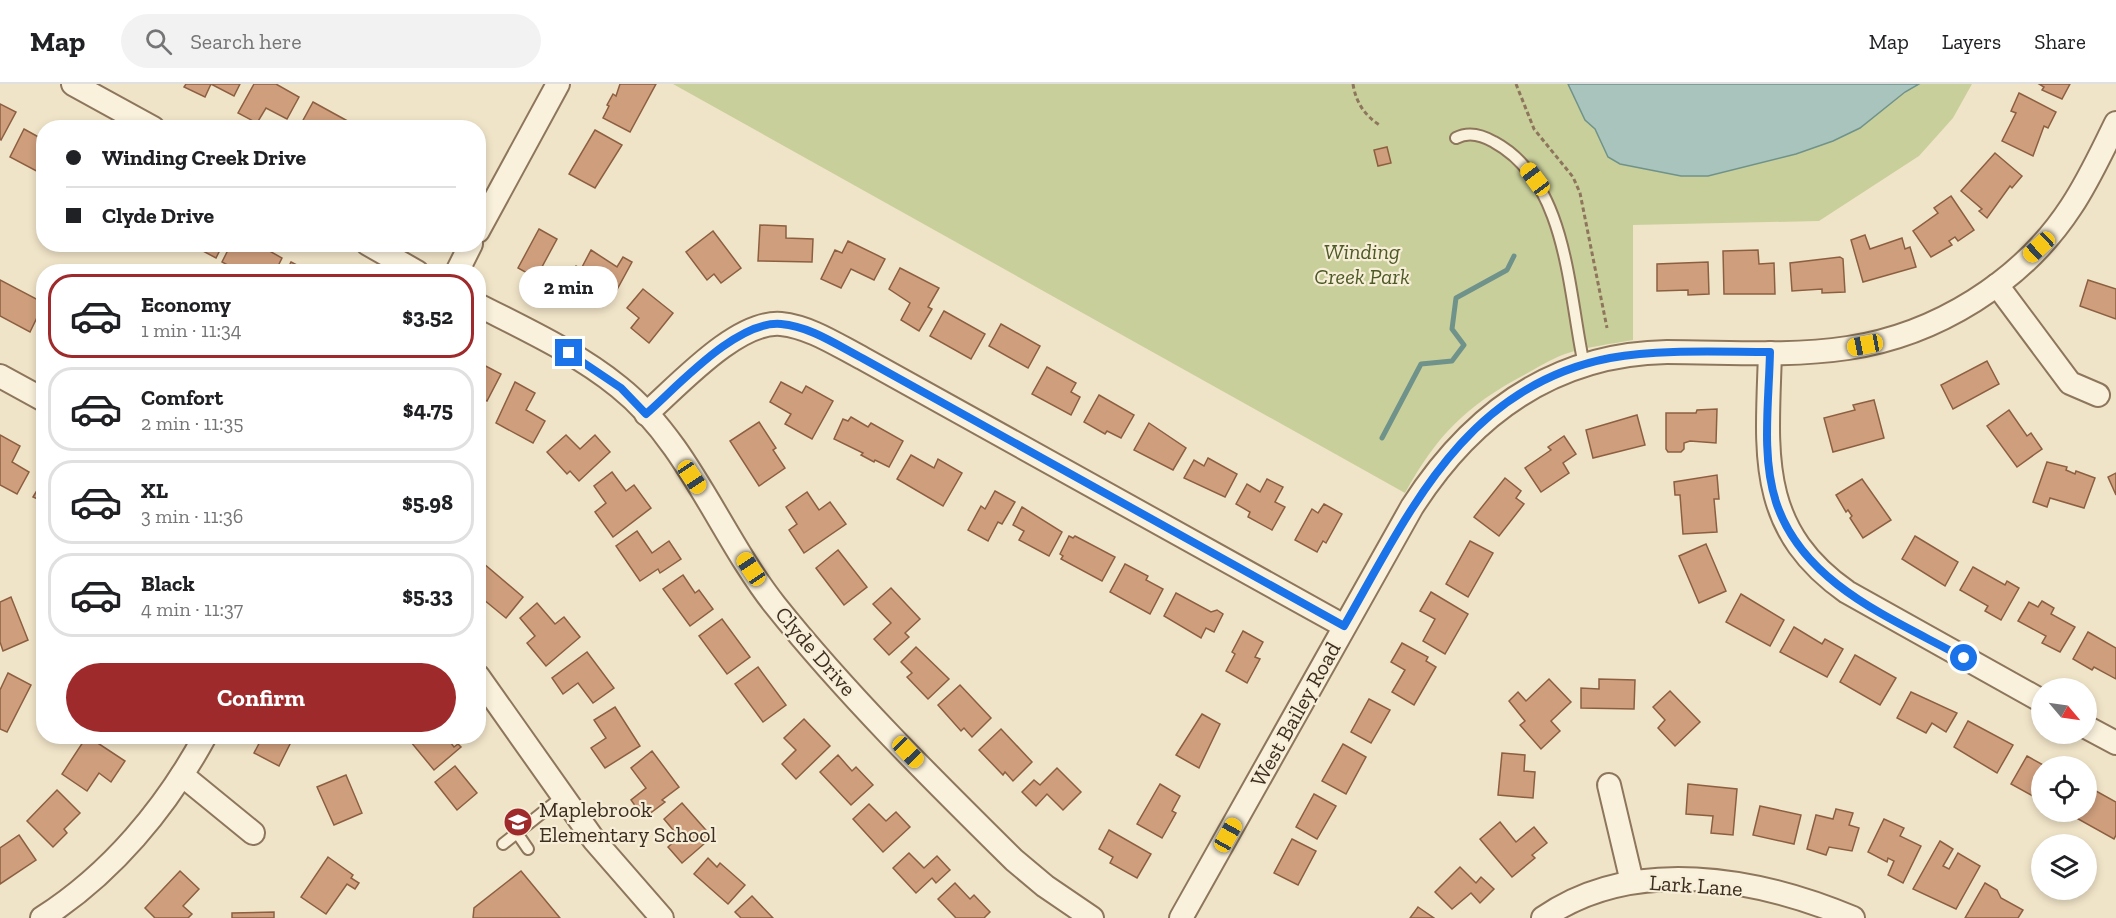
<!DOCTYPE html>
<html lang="en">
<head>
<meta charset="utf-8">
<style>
  body { margin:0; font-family:"Zilla Slab",serif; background:#f2f2f2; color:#202124; height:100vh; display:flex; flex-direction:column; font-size:22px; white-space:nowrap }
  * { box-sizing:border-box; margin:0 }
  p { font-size:20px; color:#757577 }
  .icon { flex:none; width:33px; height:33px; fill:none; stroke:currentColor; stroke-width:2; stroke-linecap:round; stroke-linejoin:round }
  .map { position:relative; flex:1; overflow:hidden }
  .sheet { position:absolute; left:36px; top:180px; width:450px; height:480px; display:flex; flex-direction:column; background:#fff; border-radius:24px; box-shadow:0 3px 9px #0003 }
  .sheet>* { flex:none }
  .guide { position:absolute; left:36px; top:36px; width:450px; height:132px; border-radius:24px; box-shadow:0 3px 9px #0003; display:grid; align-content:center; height:132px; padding:0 30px; background:#fff }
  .needle { width:39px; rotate:119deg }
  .fabs { position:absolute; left:2031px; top:594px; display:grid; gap:12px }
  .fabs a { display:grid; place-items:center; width:66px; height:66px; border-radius:50%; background:#fff; box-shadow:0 3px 9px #0003; font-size:30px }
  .end { position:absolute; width:27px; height:27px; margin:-14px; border:8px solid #1a73e8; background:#fff; box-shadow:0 0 0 3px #fff }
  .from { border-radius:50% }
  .bubble { position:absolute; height:42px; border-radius:21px; background:#fff; box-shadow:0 3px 9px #0003; font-size:20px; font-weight:800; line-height:42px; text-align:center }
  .car { position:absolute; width:18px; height:36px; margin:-18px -9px; border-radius:8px; box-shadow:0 0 4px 2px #0007; background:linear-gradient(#f5c518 24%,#345 0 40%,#f5c518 0 76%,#345 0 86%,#f5c518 0) }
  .guide b { display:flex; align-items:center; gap:21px; height:57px; font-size:22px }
  .guide b+b { border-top:2px solid #e0e0e0 }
  .guide i { width:15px; height:15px; background:#202124 }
  ul { padding:10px 0 0; list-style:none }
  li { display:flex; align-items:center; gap:18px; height:84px; margin:0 12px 9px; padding:0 18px; border:3px solid #e0e0e0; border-radius:24px }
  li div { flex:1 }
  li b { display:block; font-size:22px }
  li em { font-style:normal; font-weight:800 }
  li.on { border-color:#9e2a2b }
  li>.icon { width:54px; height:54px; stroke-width:1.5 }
  .button { display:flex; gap:12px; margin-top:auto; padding:12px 30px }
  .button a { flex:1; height:69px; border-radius:36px; background:#9e2a2b; color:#fff; font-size:24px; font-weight:800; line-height:69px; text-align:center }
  header { display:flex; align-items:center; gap:36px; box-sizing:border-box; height:84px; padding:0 30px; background:#fff; border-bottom:2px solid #e0e0e0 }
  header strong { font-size:28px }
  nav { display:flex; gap:33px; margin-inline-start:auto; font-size:21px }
  .search { width:420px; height:54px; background:#f2f2f2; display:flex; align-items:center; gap:15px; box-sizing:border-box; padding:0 21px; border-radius:33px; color:#757577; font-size:22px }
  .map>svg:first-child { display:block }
</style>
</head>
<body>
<header>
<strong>Map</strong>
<div class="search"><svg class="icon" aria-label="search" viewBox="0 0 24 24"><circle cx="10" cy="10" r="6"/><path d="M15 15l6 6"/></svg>Search here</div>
<nav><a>Map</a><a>Layers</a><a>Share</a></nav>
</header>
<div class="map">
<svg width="2116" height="834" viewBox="0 0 2116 834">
  <rect width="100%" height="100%" fill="#f0e4c8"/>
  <!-- green -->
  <path fill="#c9cf9b" d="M673,0H1972L1953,34L1919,72L1819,137L1633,141V256C1611,260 1586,263 1565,270C1551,275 1537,284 1524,291C1466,322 1437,351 1405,409Z"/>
  <!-- water -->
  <path fill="#a9c4bc" stroke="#6f938a" stroke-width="1.5" d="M1568,0H1919L1905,8L1860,44L1833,57L1796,70L1708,92H1681L1620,80L1608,73L1595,45L1585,36Z"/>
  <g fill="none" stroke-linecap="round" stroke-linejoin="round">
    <!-- stream -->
    <path stroke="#6f938a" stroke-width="5" d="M1382,354L1421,280L1452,277L1464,261L1452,245L1456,214L1507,186L1514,172"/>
  </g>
  <!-- building -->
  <g fill="#cf9f7d" stroke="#8d5f41" stroke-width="1.5">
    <path d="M186,0H240L234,12L211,0L205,13L184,3Z"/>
    <path d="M254,0H276L299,13L287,35L266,24L257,39L238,29Z"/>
    <path d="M620,0H656L630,48L603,34L609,22L607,21L613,10L616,12Z"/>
    <path d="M2039,0H2070L2062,15L2042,6L2044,3Z"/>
    <path d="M2019,9L2056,28L2048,44L2044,42L2033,72L2002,57L2016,29L2011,27Z"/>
    <path d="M313,18L353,40L352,44H309L301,40Z"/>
    <path d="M0,20L16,28L1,56L0,55Z"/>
    <path d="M24,45L44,56V91L10,73Z"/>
    <path d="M595,46L622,61L595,104L569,90Z"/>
    <path d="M1387,63L1391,79L1378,82L1374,66Z"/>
    <path d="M1995,69L2022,92L2012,104L2010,102L1987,134L1979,127L1982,125L1961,107Z"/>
    <path d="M1951,112L1974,146L1958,157L1955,153L1949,157L1952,161L1931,173L1913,147L1938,129L1934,124Z"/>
    <path d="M760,141L786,142V154L813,155L812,178L758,177Z"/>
    <path d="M539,145L557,155L536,194L518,184Z"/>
    <path d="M713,147L741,184L721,199L714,190L707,196L686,168Z"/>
    <path d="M1865,151L1870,165L1902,154L1905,165L1910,163L1916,183L1863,198L1851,156Z"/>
    <path d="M848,157L885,175L874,196L851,185L841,204L821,195L835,166L842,169Z"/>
    <path d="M190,160H223L216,174Z"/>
    <path d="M231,160H257L282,174L275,188H240L222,178Z"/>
    <path d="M591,166L617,183L623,173L632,178L614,211L589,201L580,217L562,208L576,182L581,185Z"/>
    <path d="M1758,166L1759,180L1774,179L1775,210H1724L1723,167Z"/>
    <path d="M1840,173L1843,175L1845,208L1822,209V205L1792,207L1790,179Z"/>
    <path d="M291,178L310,188H286Z"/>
    <path d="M1708,178L1709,210L1688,211V206L1657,207V180Z"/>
    <path d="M900,184L939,204L928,223L932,225L919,247L901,236L910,219L889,205Z"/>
    <path d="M0,196L44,219L30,248L0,232Z"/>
    <path d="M2088,196L2116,205V235L2080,222Z"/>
    <path d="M643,205L673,229L649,259L631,244L639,234L627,224Z"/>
    <path d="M944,227L985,250L971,275L930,252Z"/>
    <path d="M1001,240L1040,262L1028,284L989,262Z"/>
    <path d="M1987,277L1999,300L1953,325L1941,301Z"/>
    <path d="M478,278L501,290L487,317L483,315L478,324Z"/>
    <path d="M1047,283L1076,299L1071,308L1080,313L1071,331L1032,310Z"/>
    <path d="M515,298L535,309L526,326L545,337L533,359L496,339Z"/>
    <path d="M781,298L802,309L806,302L833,317L812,355L785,340L791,330L770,318Z"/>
    <path d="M1099,311L1134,331L1121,354L1107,347L1105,350L1084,338Z"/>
    <path d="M1874,316L1884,354L1833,368L1824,334L1855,326L1853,321Z"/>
    <path d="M1717,325L1716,359L1690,357L1684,359V365L1681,368H1668L1666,365V329H1696L1697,326Z"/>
    <path d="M2009,326L2027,352L2031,349L2042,365L2017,383L1987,342Z"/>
    <path d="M1637,331L1645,361L1593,374L1586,346Z"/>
    <path d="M851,333L868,343L871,339L903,357L889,383L875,376L874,378L861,371L863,369L834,355L843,335L848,337Z"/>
    <path d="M759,338L776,364L773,366L785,384L759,402L730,357Z"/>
    <path d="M1149,339L1186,364L1173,386L1134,366Z"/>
    <path d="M0,351L20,362L12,378L29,388L17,410L0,401Z"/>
    <path d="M566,351L580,365L595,351L610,368L579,397L570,387L567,390L547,368Z"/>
    <path d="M1564,352L1576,370L1563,379L1569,389L1541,408L1525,384L1551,366L1548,363Z"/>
    <path d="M911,371L934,384L938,375L962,389L943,422L897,395Z"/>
    <path d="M1208,374L1237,390L1225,413L1184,394L1194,376L1204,382Z"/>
    <path d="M2047,378L2067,383L2066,386L2075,390L2076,387L2095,394L2084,424L2050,414L2047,423L2033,418Z"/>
    <path d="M612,388L626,407L634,401L651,424L613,453L595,428L606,419L594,402Z"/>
    <path d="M2116,389V411L2108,393Z"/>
    <path d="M1717,391L1719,415H1714L1717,448L1683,450L1680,411H1675L1674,398Z"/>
    <path d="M1505,394L1521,407L1516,414L1524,420L1499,452L1474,433Z"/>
    <path d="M44,395V418L33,413Z"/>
    <path d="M1267,395L1283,403L1275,418L1285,423L1272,446L1248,433L1250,428L1236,420L1247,400L1260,408Z"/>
    <path d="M1862,395L1891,436L1863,454L1850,434L1852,432L1848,426L1846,428L1836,411Z"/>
    <path d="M995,407L1015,418L1002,440L998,438L988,457L968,446L981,422L985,425Z"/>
    <path d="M807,408L819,426L830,418L846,440L804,469L789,446L797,440L786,423Z"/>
    <path d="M1324,420L1342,430L1326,459L1323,457L1317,468L1295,456L1312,425L1318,429Z"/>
    <path d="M1022,423L1062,448L1049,472L1019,456L1024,447L1013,441Z"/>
    <path d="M637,447L652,469L669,457L681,475L660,489L658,485L640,497L616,462Z"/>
    <path d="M1069,452L1073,454L1075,452L1115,473L1102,497L1061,475L1063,472L1060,470Z"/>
    <path d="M1915,452L1958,478L1945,502L1902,475Z"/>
    <path d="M1470,457L1493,469L1468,513L1446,500Z"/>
    <path d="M1706,460L1726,507L1699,519L1679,472Z"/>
    <path d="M838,466L867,503L844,521L816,484Z"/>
    <path d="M483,479L523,513L506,534L478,511V485Z"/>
    <path d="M1125,480L1148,492L1146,496L1163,505L1150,530L1110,508Z"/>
    <path d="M1973,483L2005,501L2007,497L2019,504L2001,536L1985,527L1988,522L1960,506Z"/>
    <path d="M683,491L695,509L699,506L713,525L690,542L663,505Z"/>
    <path d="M891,504L920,535L905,549L909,553L889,571L874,555L891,539L873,520Z"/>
    <path d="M1431,508L1468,530L1445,570L1423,557L1435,535L1420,527Z"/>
    <path d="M1176,509L1211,528L1217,526L1223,530L1214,548L1206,544L1201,554L1164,532Z"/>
    <path d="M1741,510L1784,536L1770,562L1726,538Z"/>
    <path d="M11,513L28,556L3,567L0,558V518Z"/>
    <path d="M2042,517L2054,524L2051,530L2075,543L2060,568L2042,559L2046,552L2018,537L2029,518L2038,523Z"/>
    <path d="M537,519L555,540L564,533L580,553L546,582L527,559L535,552L520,534Z"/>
    <path d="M722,535L750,573L727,590L699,552Z"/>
    <path d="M1794,543L1822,560L1825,555L1843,565L1827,593L1780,568Z"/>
    <path d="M1243,547L1263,558L1255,573L1260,575L1247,599L1226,587L1235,570L1232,568Z"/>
    <path d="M2088,548L2116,564V595L2094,583L2092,586L2073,575Z"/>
    <path d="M1402,559L1428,573L1426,577L1436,583L1414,621L1392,608L1405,586L1391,578Z"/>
    <path d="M916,563L949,595L928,615L907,593L912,589L901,578Z"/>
    <path d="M587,568L614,604L593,619L578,599L563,610L552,594Z"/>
    <path d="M1855,571L1896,594L1880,621L1840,598Z"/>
    <path d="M758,583L786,621L763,638L735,600Z"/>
    <path d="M8,589L31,601L7,648L0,645V606Z"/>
    <path d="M1549,595L1571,618L1551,637L1560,647L1541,665L1520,641L1525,637L1509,617L1518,608L1526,617Z"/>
    <path d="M1599,595L1635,596L1634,625L1581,624V604L1599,605Z"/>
    <path d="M960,601L991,634L972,653L964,644L961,647L938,621Z"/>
    <path d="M1670,607L1700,638L1675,662L1658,644L1665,636L1653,623Z"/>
    <path d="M1911,608L1957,629L1946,648L1932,639L1926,649L1897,634Z"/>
    <path d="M1369,615L1390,626L1371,659L1351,648Z"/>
    <path d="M615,623L640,662L605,684L591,664L606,654L594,636Z"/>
    <path d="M1202,630L1220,640L1199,684L1176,671Z"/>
    <path d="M804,635L830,662L796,695L782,680L796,666L784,654Z"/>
    <path d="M1968,637L2013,661L1997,689L1954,663Z"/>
    <path d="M1001,645L1032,678L1013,697L1005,688L1003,691L979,666Z"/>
    <path d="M87,652L125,677L111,698L99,689L87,707L62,690Z"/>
    <path d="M263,652H294L279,682L254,669Z"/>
    <path d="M406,652H439L443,657L447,654L454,663L458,660L461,663L434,686Z"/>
    <path d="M1343,660L1366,673L1346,710L1322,697Z"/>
    <path d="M652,667L679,703L662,716L665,718L644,734L631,716L646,704L631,684Z"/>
    <path d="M1502,669L1525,671L1524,687L1535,688L1533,714L1498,711Z"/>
    <path d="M838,671L852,687L856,683L873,701L851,721L820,688Z"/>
    <path d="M2027,672L2045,682H2042V717L2011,700Z"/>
    <path d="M455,682L477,709L457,726L435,698Z"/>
    <path d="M1057,684L1081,708L1063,726L1047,710L1036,722L1022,708L1034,696L1040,701Z"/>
    <path d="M346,691L362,729L334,741L317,703Z"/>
    <path d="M1160,700L1180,712L1172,727L1176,729L1162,754L1137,740Z"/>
    <path d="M1688,700L1737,705L1733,751L1711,749L1713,732L1686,730Z"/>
    <path d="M2087,702L2116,718V751L2114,755L2071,731L2073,728H2086Z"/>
    <path d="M57,706L80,729L64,745L67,749L53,763L27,737Z"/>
    <path d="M1314,710L1336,722L1317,755L1296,743Z"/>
    <path d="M682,719L712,753L682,779L668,763L679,753L664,735Z"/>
    <path d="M869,720L886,737L896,728L910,743L883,768L853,735Z"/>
    <path d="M1760,722L1801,731L1794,760L1753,751Z"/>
    <path d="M1836,725L1853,729L1849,741L1859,744L1852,767L1829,763L1826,771L1807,765L1816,731L1833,735Z"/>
    <path d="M1884,735L1904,744L1900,752L1921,762L1903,799L1888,791L1894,777L1888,774L1887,778L1868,768Z"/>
    <path d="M1500,738L1516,758L1534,743L1547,759L1532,771L1535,774L1512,793L1480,755Z"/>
    <path d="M1109,746L1151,770L1137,794L1110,779L1113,773L1099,765Z"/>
    <path d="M19,751L36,776L0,800V764Z"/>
    <path d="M1292,755L1316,767L1298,801L1274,789Z"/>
    <path d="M1940,757L1953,765L1943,782L1949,785L1958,769L1980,782L1956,825L1913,805Z"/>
    <path d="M909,769L924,784L937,772L950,786L936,799L932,794L916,809L893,784Z"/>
    <path d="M328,773L353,791L351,794L359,799L355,805L347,800L326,830L301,813Z"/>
    <path d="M708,774L717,783L720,779L745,801L728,820L694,790Z"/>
    <path d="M1460,783L1476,799L1481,793L1494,805L1480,819L1471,809L1452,825L1435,808Z"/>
    <path d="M180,787L199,805L183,822L192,830L188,834H155L145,824Z"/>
    <path d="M521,787L560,834H473L474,824Z"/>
    <path d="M955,799L970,815L974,811L990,828L984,834H956L938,815Z"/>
    <path d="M1985,799L1997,806L2001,814L2023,826L2018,834H1965Z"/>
    <path d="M752,812L773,834H741L735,828Z"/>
    <path d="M1418,823L1434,834H1410Z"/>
    <path d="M274,828V834H232V829Z"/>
  </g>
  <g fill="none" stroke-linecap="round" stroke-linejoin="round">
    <!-- service casing -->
    <g stroke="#8d765c" stroke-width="14">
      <g id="service">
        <path d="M1456,54C1469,47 1482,51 1494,58C1568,98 1568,208 1584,281"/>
        <path d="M517,749L528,765"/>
        <path d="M503,760L562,713"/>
      </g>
    </g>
    <!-- minor casing -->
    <g stroke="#8d765c" stroke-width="26">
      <g id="minor">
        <path d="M73,0L153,44"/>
        <path d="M478,147L558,0"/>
        <path d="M368,160L417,188"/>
        <path d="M457,188L471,160"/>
        <path d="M1997,201L2070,299L2098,311"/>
        <path d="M478,221C527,246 577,269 619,303C688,358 721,453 775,521C846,610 933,696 1014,776L1045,802L1092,834"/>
        <path d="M1770,269C1767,368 1756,444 1847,508L2042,617"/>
        <path d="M0,292L44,316"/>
        <path d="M646,330C678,302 737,236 781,240C810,243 837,261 862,274L1344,542"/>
        <path d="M478,592L594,756L662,834"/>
        <path d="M2086,643L2116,659"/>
        <path d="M182,691L253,749"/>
        <path d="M1609,701L1632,798"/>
        <path d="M42,834C111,790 166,724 205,652"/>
        <path d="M1181,834L1412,423C1471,331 1553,270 1667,268C1727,268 1788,273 1848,264C1936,251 2022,198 2071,123C2089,96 2102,67 2116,39"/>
        <path d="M1543,834C1633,771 1758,794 1853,834"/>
      </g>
    </g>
    <!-- path -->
    <g stroke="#8d765c" stroke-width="3" stroke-dasharray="4.5 3" stroke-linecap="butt">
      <path d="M1353,0C1356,19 1365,32 1381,42"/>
      <path d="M1516,0L1534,45L1573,93L1580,109L1607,244"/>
    </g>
    <!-- service -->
    <use href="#service" stroke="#faf1dc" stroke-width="10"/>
    <!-- minor -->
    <use href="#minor" stroke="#faf1dc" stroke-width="22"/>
  </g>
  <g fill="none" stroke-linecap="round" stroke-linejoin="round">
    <!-- route -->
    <path stroke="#1a73e8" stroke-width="8" d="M569,269L621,304L646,330C678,302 737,236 781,240C809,242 837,261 862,274L1344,542C1410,427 1465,302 1610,274C1662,265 1717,268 1770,268C1769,316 1761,372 1776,418C1803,501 1894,535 1964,574"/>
  </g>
  <!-- icons -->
  <defs>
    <g id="school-disc" transform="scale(1.5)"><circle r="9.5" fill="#9e2a2b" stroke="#f7eed8"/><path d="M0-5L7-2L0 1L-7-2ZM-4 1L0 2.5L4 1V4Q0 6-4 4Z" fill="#fff"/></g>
  </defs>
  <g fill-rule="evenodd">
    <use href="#school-disc" x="518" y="738"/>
  </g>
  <g text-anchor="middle" stroke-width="4.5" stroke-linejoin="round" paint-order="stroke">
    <!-- park labels -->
    <g font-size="22" font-style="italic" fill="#4d5a26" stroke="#f7eed8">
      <text x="1362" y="175">Winding<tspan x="1362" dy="25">Creek Park</tspan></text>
    </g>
    <!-- street labels -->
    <g font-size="22" fill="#3d2e20" stroke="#f7eed8">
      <text transform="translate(816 567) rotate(49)" y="8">Clyde Drive</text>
      <text transform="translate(1295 630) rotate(-61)" y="8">West Bailey Road</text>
      <text transform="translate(1696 801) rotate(4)" y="8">Lark Lane</text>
    </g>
    <!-- poi labels -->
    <g font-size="22" fill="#3d2e20" stroke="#f7eed8" text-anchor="start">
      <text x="539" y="733">Maplebrook<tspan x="539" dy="25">Elementary School</tspan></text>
    </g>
  </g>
</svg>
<div class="fabs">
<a><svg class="needle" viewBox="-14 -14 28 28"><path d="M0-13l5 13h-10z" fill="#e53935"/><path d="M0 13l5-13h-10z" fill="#757577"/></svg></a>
<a><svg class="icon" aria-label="locate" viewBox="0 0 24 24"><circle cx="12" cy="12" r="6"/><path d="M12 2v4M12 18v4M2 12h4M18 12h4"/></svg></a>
<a><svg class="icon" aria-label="layers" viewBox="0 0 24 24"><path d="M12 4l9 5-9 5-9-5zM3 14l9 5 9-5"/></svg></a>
</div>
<i class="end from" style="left:1964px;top:574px"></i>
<i class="end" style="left:569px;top:269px"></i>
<div class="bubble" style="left:519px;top:182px;width:99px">2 min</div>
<i class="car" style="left:1535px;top:95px;rotate:323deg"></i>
<i class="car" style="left:2039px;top:163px;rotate:227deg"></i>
<i class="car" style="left:1865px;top:261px;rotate:259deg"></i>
<i class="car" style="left:692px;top:393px;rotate:146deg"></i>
<i class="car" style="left:751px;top:485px;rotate:326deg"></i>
<i class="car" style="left:908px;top:668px;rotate:136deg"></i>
<i class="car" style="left:1228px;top:751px;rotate:29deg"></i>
<div class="guide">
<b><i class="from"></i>Winding Creek Drive</b>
<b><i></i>Clyde Drive</b>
</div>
<section class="sheet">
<ul>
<li class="on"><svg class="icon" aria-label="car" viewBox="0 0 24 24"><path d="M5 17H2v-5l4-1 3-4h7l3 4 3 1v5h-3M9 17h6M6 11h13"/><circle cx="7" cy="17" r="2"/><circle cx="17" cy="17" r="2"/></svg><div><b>Economy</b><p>1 min · 11:34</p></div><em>$3.52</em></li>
<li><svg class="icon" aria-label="car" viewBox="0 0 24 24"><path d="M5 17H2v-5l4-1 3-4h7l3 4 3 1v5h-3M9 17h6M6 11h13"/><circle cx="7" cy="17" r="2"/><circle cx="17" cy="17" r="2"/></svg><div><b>Comfort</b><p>2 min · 11:35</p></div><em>$4.75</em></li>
<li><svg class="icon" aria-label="car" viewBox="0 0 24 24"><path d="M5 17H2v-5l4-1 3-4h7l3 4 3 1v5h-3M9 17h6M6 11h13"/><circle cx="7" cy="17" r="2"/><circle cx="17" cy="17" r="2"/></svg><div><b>XL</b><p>3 min · 11:36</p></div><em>$5.98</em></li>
<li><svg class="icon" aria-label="car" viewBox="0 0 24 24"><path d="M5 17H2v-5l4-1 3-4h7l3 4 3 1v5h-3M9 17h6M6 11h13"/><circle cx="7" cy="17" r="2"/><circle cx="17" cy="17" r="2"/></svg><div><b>Black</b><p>4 min · 11:37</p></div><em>$5.33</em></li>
</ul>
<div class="button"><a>Confirm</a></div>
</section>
</div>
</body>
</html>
